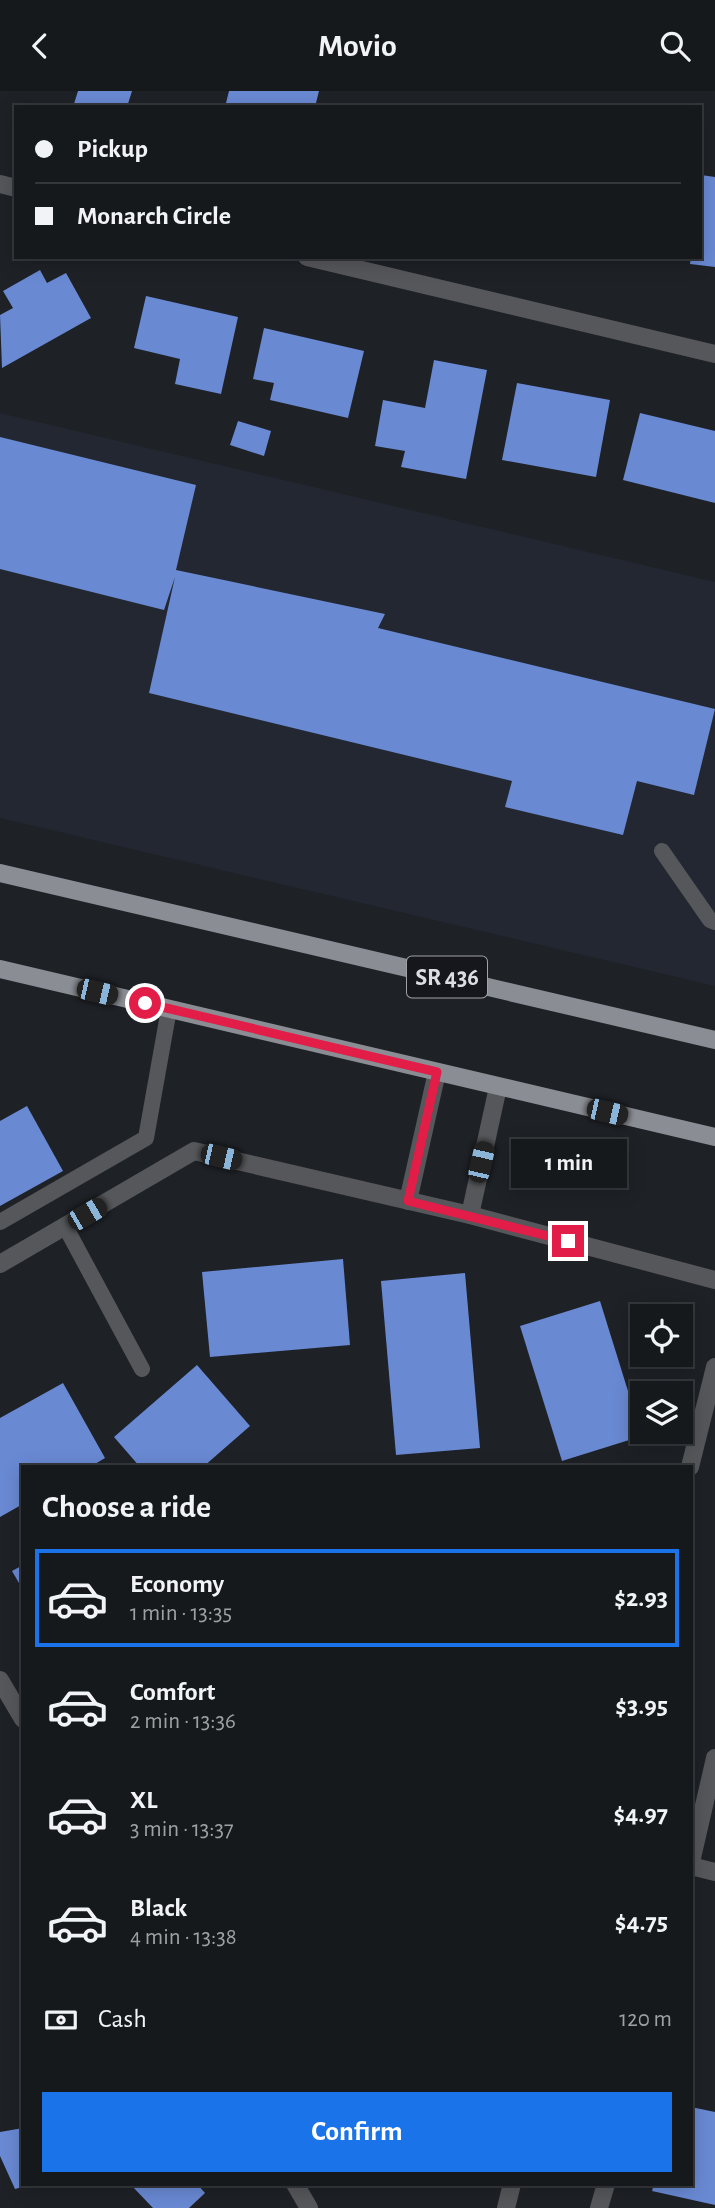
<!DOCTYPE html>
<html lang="en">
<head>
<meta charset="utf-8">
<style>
  body { margin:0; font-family:"Alegreya Sans",sans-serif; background:#232629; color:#f1f3f6; height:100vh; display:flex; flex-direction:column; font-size:26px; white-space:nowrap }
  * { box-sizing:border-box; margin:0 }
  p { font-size:23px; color:#9ea0a3 }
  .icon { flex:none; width:38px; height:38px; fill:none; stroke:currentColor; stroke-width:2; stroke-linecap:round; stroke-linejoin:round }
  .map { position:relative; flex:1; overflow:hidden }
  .details { position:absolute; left:21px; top:1374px; width:672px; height:721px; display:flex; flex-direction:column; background:#16191c; border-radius:0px; box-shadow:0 4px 18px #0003,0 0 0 2px #35383b }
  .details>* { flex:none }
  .banner { position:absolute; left:14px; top:14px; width:688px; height:154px; border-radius:0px; box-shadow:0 4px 18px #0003,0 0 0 2px #35383b; display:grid; align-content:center; height:154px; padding:0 21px; background:#16191c }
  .buttons { position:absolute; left:630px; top:1213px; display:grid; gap:14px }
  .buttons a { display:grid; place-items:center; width:63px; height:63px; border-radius:0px; background:#16191c; box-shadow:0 4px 18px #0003,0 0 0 2px #35383b; font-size:35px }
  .end { position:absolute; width:32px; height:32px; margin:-16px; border:9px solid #e11d48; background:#fff; box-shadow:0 0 0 4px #fff }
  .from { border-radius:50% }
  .bubble { position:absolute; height:49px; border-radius:0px; background:#16191c; box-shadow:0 4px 18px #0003,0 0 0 2px #35383b; font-size:23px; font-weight:700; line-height:49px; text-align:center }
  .car { position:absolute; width:21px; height:42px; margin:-21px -10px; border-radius:9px; box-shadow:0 0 5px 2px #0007; background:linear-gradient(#222 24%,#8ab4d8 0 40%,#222 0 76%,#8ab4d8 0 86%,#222 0) }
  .banner b { display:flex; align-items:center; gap:24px; height:66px; font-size:26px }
  .banner b+b { border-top:2px solid #35383b }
  .banner i { width:18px; height:18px; background:#f1f3f6 }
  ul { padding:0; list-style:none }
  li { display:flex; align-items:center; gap:21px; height:98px; margin:0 14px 10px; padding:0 7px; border:4px solid transparent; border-radius:0px }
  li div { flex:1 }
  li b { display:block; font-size:26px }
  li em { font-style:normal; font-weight:700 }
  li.on { border-color:#1a73e8 }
  li>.icon { width:63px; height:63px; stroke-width:1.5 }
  h2 { padding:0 21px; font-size:32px; line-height:84px }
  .pay { display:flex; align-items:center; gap:18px; height:77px; padding:0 21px; font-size:26px }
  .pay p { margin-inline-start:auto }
  .action { display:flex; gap:14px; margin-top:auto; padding:14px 21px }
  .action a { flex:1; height:80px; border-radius:0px; background:#1a73e8; color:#fff; font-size:28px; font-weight:700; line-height:80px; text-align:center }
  header { display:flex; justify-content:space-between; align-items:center; height:91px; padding:0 21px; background:#16191c; font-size:32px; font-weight:700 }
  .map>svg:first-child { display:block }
</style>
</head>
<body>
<header><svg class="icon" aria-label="back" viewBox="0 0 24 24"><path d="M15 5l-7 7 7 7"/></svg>Movio<svg class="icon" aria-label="search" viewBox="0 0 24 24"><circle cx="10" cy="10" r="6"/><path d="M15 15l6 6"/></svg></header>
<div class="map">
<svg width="715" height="2117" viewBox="0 0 715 2117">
  <rect width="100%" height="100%" fill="#1e2126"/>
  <!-- built -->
  <path fill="#222732" d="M0,322L715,491V895L0,727Z"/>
  <!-- building -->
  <g fill="#6989d3">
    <path d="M78,0H132L127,16H73Z"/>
    <path d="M229,0H319L315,16H225Z"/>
    <path d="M701,84L715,86V176L690,173L691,166H700Z"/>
    <path d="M40,179L47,192L66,182L91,227L2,277L0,224L13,217L3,200Z"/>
    <path d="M146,205L238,226L221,303L175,293L180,268L134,257Z"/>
    <path d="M264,237L364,260L348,327L270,309L274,292L253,288Z"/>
    <path d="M434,269L487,279L466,388L401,376L405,360L375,355L383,309L425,317Z"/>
    <path d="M517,292L610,309L596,386L502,369Z"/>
    <path d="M640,322L715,340V412L623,389Z"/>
    <path d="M238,330L271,340L264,365L230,354Z"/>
    <path d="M0,346L196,394L176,479L385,523L378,537L715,618L694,704L637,690L623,744L505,716L512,690L149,602L175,486L164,519L0,478Z"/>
    <path d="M27,1015L63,1080L0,1115V1030Z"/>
    <path d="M343,1168L350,1254L210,1266L202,1181Z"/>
    <path d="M465,1182L480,1357L396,1364L381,1190Z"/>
    <path d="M600,1210L642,1345L562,1370L520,1235Z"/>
    <path d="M197,1274L250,1335L203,1376H140L114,1346Z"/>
    <path d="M63,1292L105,1367L90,1376H23V1413L0,1426V1327Z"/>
    <path d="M23,1474V1499L12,1480Z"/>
    <path d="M691,2016L715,2021V2114L652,2100L654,2093H691Z"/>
    <path d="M23,2037V2093L30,2094L15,2098L0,2065V2041Z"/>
    <path d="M130,2093H197L205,2102L189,2117H153Z"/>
  </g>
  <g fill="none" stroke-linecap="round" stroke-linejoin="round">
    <!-- service -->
    <g stroke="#55575a" stroke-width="16">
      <path d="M662,760L710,829L715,831"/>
      <path d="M0,1131L146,1047L169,918"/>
      <path d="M65,1135L142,1278"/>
    </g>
    <!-- minor -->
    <g stroke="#55575a" stroke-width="18">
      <path d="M0,93L16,97"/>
      <path d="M307,166L715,263"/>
      <path d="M408,1110L437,981"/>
      <path d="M470,1124L498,996"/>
      <path d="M0,1173L194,1060L470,1124L715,1189"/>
      <path d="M690,1376L715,1276"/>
      <path d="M0,1589L23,1628"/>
      <path d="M691,1771L715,1667"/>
      <path d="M691,1775L715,1781"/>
      <path d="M295,2093L309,2117"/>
      <path d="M506,2117L512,2093"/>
      <path d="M599,2117L606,2093"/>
    </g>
    <!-- primary -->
    <g stroke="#8a8d93" stroke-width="18">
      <path d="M0,782L715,949"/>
      <path d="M0,878L715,1046"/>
    </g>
  </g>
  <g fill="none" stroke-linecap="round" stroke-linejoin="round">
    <!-- route -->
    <path stroke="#e11d48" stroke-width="9" d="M145,912L437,981L408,1110L568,1150"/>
  </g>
  <g text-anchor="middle" stroke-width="7" stroke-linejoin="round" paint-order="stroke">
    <!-- shield labels -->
    <rect fill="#15171d" stroke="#a0a2a6" stroke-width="2" x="407" y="865.5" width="80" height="41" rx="5"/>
    <g font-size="24" font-weight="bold" fill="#dbdde1">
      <text x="447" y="894">SR 436</text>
    </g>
  </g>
</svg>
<div class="buttons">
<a><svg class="icon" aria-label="locate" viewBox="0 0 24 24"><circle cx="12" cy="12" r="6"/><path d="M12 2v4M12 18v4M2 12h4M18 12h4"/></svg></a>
<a><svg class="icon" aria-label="layers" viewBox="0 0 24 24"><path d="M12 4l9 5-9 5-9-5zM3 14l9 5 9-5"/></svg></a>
</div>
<i class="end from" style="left:145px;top:912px"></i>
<i class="end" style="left:568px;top:1150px"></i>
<div class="bubble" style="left:511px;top:1048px;width:116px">1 min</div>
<i class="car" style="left:97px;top:901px;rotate:103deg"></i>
<i class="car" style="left:607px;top:1021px;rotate:103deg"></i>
<i class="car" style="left:221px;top:1066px;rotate:103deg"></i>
<i class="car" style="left:481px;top:1071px;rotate:13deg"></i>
<i class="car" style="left:87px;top:1123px;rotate:60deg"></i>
<div class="banner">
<b><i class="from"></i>Pickup</b>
<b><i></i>Monarch Circle</b>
</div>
<section class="details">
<h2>Choose a ride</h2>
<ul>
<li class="on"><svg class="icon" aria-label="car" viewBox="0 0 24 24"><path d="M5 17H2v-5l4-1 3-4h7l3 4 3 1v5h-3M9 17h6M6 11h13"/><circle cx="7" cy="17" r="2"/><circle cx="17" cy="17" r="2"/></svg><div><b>Economy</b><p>1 min · 13:35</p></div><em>$2.93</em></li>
<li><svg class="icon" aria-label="car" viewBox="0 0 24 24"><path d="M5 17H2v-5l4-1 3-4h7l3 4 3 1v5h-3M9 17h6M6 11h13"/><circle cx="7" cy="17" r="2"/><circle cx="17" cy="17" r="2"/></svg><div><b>Comfort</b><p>2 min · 13:36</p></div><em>$3.95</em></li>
<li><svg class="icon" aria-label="car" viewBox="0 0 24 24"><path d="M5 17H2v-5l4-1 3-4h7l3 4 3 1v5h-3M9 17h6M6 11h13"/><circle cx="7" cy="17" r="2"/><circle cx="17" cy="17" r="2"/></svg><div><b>XL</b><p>3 min · 13:37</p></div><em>$4.97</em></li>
<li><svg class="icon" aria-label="car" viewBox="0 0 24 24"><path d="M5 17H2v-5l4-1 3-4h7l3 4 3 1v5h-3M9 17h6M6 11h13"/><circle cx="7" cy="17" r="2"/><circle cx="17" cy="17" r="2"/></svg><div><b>Black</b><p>4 min · 13:38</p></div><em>$4.75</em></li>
</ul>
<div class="pay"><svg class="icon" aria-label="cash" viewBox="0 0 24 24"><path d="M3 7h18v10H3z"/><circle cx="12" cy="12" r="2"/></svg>Cash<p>120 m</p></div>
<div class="action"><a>Confirm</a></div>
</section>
</div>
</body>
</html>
